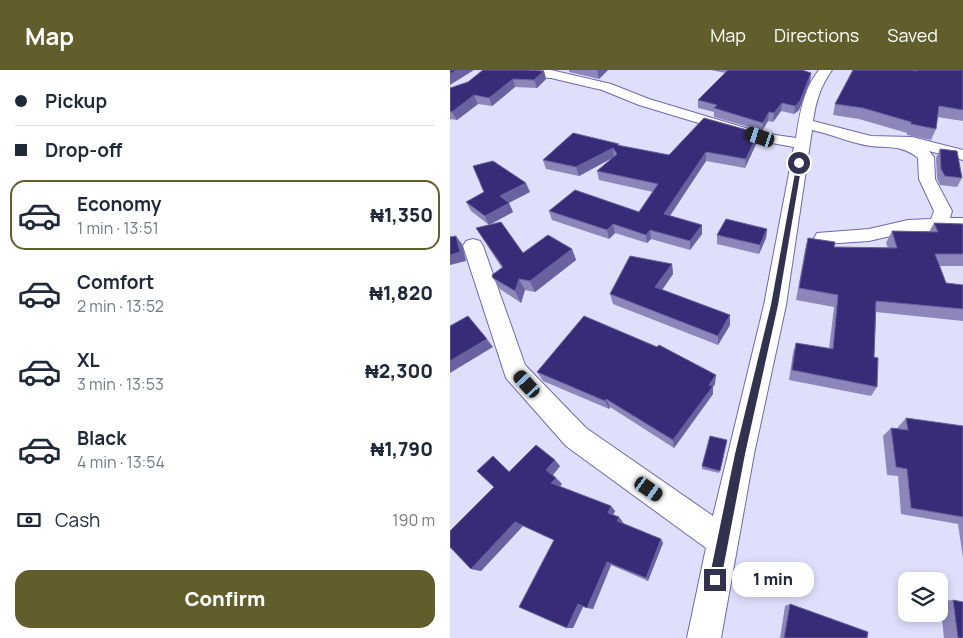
<!DOCTYPE html>
<html lang="en">
<head>
<meta charset="utf-8">
<style>
  body { margin:0; font-family:Manrope,sans-serif; background:#f2f2f3; color:#1f2937; height:100vh; display:flex; flex-direction:column; font-size:19px; white-space:nowrap }
  * { box-sizing:border-box; margin:0 }
  p { font-size:16px; color:#747a83 }
  .icon { flex:none; width:28px; height:28px; fill:none; stroke:currentColor; stroke-width:2; stroke-linecap:round; stroke-linejoin:round }
  .map { position:relative; flex:1; overflow:hidden }
  .side { display:flex; flex-direction:column; background:#fff; width:450px }
  .side>* { flex:none }
  .hud { display:grid; align-content:center; height:110px; padding:0 15px; background:#fff }
  .tools { position:absolute; left:448px; top:502px; display:grid; gap:10px }
  .tools a { display:grid; place-items:center; width:50px; height:50px; border-radius:10px; background:#fff; box-shadow:0 2px 8px #0003; font-size:25px }
  .end { position:absolute; width:22px; height:22px; margin:-11px; border:6px solid #33324e; background:#fff; box-shadow:0 0 0 2px #fff }
  .from { border-radius:50% }
  .bubble { position:absolute; height:35px; border-radius:15px; background:#fff; box-shadow:0 2px 8px #0003; font-size:16px; font-weight:800; line-height:35px; text-align:center }
  .car { position:absolute; width:15px; height:30px; margin:-15px -8px; border-radius:6px; box-shadow:0 0 4px 1px #0007; background:linear-gradient(#222 24%,#8ab4d8 0 40%,#222 0 76%,#8ab4d8 0 86%,#222 0) }
  .hud b { display:flex; align-items:center; gap:18px; height:48px; font-size:19px }
  .hud b+b { border-top:1px solid #e0e1e3 }
  .hud i { width:12px; height:12px; background:#1f2937 }
  ul { padding:0; list-style:none }
  li { display:flex; align-items:center; gap:15px; height:70px; margin:0 10px 8px; padding:0 5px; border:2px solid transparent; border-radius:15px }
  li div { flex:1 }
  li b { display:block; font-size:19px }
  li em { font-style:normal; font-weight:800 }
  li.active { border-color:#615e2b }
  li>.icon { width:45px; height:45px; stroke-width:1.5 }
  .pay { display:flex; align-items:center; gap:12px; height:55px; padding:0 15px; font-size:19px }
  .pay p { margin-inline-start:auto }
  .button { display:flex; gap:10px; margin-top:auto; padding:10px 15px }
  .button a { flex:1; height:58px; border-radius:15px; background:#615e2b; color:#fff; font-size:20px; font-weight:800; line-height:58px; text-align:center }
  header { display:flex; align-items:center; gap:30px; box-sizing:border-box; height:70px; padding:0 25px; background:#615e2b; color:#fff }
  header strong { font-size:24px }
  nav { display:flex; gap:28px; margin-inline-start:auto; font-size:18px }
  main { display:flex; flex:1; min-height:0 }
  .map>svg:first-child { display:block }
</style>
</head>
<body>
<header>
<strong>Map</strong>
<nav><a>Map</a><a>Directions</a><a>Saved</a></nav>
</header>
<main>
<section class="side">
<div class="hud">
<b><i class="from"></i>Pickup</b>
<b><i></i>Drop-off</b>
</div>
<ul>
<li class="active"><svg class="icon" aria-label="car" viewBox="0 0 24 24"><path d="M5 17H2v-5l4-1 3-4h7l3 4 3 1v5h-3M9 17h6M6 11h13"/><circle cx="7" cy="17" r="2"/><circle cx="17" cy="17" r="2"/></svg><div><b>Economy</b><p>1 min · 13:51</p></div><em>₦1,350</em></li>
<li><svg class="icon" aria-label="car" viewBox="0 0 24 24"><path d="M5 17H2v-5l4-1 3-4h7l3 4 3 1v5h-3M9 17h6M6 11h13"/><circle cx="7" cy="17" r="2"/><circle cx="17" cy="17" r="2"/></svg><div><b>Comfort</b><p>2 min · 13:52</p></div><em>₦1,820</em></li>
<li><svg class="icon" aria-label="car" viewBox="0 0 24 24"><path d="M5 17H2v-5l4-1 3-4h7l3 4 3 1v5h-3M9 17h6M6 11h13"/><circle cx="7" cy="17" r="2"/><circle cx="17" cy="17" r="2"/></svg><div><b>XL</b><p>3 min · 13:53</p></div><em>₦2,300</em></li>
<li><svg class="icon" aria-label="car" viewBox="0 0 24 24"><path d="M5 17H2v-5l4-1 3-4h7l3 4 3 1v5h-3M9 17h6M6 11h13"/><circle cx="7" cy="17" r="2"/><circle cx="17" cy="17" r="2"/></svg><div><b>Black</b><p>4 min · 13:54</p></div><em>₦1,790</em></li>
</ul>
<div class="pay"><svg class="icon" aria-label="cash" viewBox="0 0 24 24"><path d="M3 7h18v10H3z"/><circle cx="12" cy="12" r="2"/></svg>Cash<p>190 m</p></div>
<div class="button"><a>Confirm</a></div>
</section>
<div class="map">
<svg width="513" height="568" viewBox="0 0 513 568">
  <rect width="100%" height="100%" fill="#dfdffc"/>
  <g fill="none" stroke-linecap="round" stroke-linejoin="round">
    <!-- minor casing -->
    <g stroke="#6e69aa" stroke-width="2">
      <path id="minor" d="M38,0H101L161,14L199,29L312,63L346,68C350,43 353,20 369,0H382C370,17 366,31 363,51L421,66L462,67L513,80V90L479,81L484,87L485,109L502,141L500,148H513V160L458,162L419,171L374,174L367,173L364,168L367,163L419,159L458,150L481,149L484,141L469,109L468,88C453,75 438,78 420,76C401,73 381,64 362,60L336,235L304,384L271,568H237L256,478L116,376L56,308L13,176L16,171L23,169L30,171L33,176L75,295L136,358L263,446L314,235L344,77L305,70L189,35L152,20L101,8L44,4Z"/>
    </g>
    <!-- minor -->
    <use href="#minor" fill="#fff" fill-rule="evenodd"/>
  </g>
  <!-- wall -->
  <g fill="#8c86ba">
    <path d="M119,0H158L149,9L119,2Z"/>
    <path d="M261,0H352L361,3L360,11L349,40L344,44L331,41L323,52L318,51L312,61L264,47V42L248,38V30L275,3Z"/>
    <path d="M464,0H513V51L487,47L486,59L481,70L457,65V63L409,49L383,45L385,34Z"/>
    <path d="M94,1L96,9L87,18L65,17L42,36L28,34L7,50L0,49V18Z"/>
    <path d="M308,63L307,72L295,98L256,91L220,146L252,155V164L240,180L201,169L197,173L165,163L159,169L102,150L99,141L189,142L203,122L149,110L147,101L164,87L129,106L96,99L93,90L169,74V76L219,85Z"/>
    <path d="M490,79L512,108L507,117L490,115L487,108L486,88Z"/>
    <path d="M80,122L59,133L63,142L40,154L73,183L122,179L126,190L85,222L75,220L71,233L50,219L43,208L52,198L33,169L26,158L39,155L21,141L16,132Z"/>
    <path d="M484,153L513,154V196H490L496,213L513,215V251L426,242L424,287L427,317L421,326L339,310L343,283L346,273L379,279L384,237L346,230L355,180L358,168L384,177L438,178L436,173L442,161L479,162Z"/>
    <path d="M317,159L316,168L309,184L267,174V165Z"/>
    <path d="M222,194L223,204L212,220L280,245V255L268,275L163,234L160,224Z"/>
    <path d="M87,302L265,314L263,317V324L224,378L160,337L159,339L93,311Z"/>
    <path d="M456,348L513,356V488L508,454L451,444L448,406L437,405L433,366L441,358H448V357Z"/>
    <path d="M277,370L269,403L252,399V396Z"/>
    <path d="M43,386L59,401L110,396L103,405L112,414L109,417L161,436L165,441L163,445L173,452L172,453L211,469L213,473L198,511L161,495L143,539L133,536L123,558L104,470L73,456L31,501L21,499L44,417Z"/>
    <path d="M503,530L513,568H494L490,531Z"/>
    <path d="M340,534L417,568H330L335,536Z"/>
  </g>
  <!-- shaded-wall -->
  <g fill="#6a62a0">
    <path d="M7,0H24L0,15V4Z"/>
    <path d="M148,0H158L149,9L147,1Z"/>
    <path d="M94,1L96,9L87,18L84,10Z"/>
    <path d="M361,3L360,11L349,40L344,44L345,36Z"/>
    <path d="M63,9L65,17L42,36L39,28Z"/>
    <path d="M24,25L28,34L7,50L2,42Z"/>
    <path d="M332,33L331,41L323,52L324,43Z"/>
    <path d="M319,42L318,51L312,61L313,53Z"/>
    <path d="M308,63L307,72L295,98L296,89Z"/>
    <path d="M163,78L164,87L129,106L126,97Z"/>
    <path d="M256,82V91L215,153L214,144Z"/>
    <path d="M76,113L80,122L54,135L50,126Z"/>
    <path d="M59,133L63,142L39,155L35,146Z"/>
    <path d="M163,154L165,163L159,169L157,160Z"/>
    <path d="M252,155V164L240,180V171Z"/>
    <path d="M317,159L316,168L309,184L310,175Z"/>
    <path d="M200,160L201,169L197,173L196,165Z"/>
    <path d="M6,166L12,174L16,191L0,195V185Z"/>
    <path d="M122,179L126,190L85,222L80,211Z"/>
    <path d="M222,194L223,204L207,227L205,217Z"/>
    <path d="M69,209L75,220L71,233L65,221Z"/>
    <path d="M280,245V255L268,275V266Z"/>
    <path d="M37,269L43,277L0,303V291Z"/>
    <path d="M266,305L265,314L263,317V324L224,378L223,370L259,315Z"/>
    <path d="M156,329L160,337L159,339L155,331Z"/>
    <path d="M105,390L110,396L102,406L96,400Z"/>
    <path d="M106,408L112,414L107,419L101,413Z"/>
    <path d="M161,436L165,441L162,447L158,443Z"/>
    <path d="M169,447L173,452L171,456L167,451Z"/>
    <path d="M65,452L73,456L31,501L21,499Z"/>
    <path d="M211,469L213,473L198,511L196,508Z"/>
    <path d="M157,492L161,495L143,539L137,538Z"/>
    <path d="M128,534L134,535L123,558H117Z"/>
  </g>
  <!-- building -->
  <g fill="#382c78" stroke="#6a62a0">
    <path d="M0,0H7L0,4Z"/>
    <path d="M33,0H77L94,1L84,10L63,9L39,28L24,25L2,42L0,41V18L18,12Z"/>
    <path d="M278,0H352L361,3L350,31L345,36L332,33L324,43L319,42L313,53L264,38L267,35L248,30Z"/>
    <path d="M403,0H460L467,1V0H513V40L489,36L486,59L461,54V52L413,38L385,34Z"/>
    <path d="M254,48L308,63L296,89L256,82L214,144L252,155L240,171L200,160L196,165L163,154L157,160L99,141L125,120L189,142L208,114L147,101L167,84L163,78L126,97L93,90L123,63L169,74L167,75L219,85Z"/>
    <path d="M490,79L507,81L512,108L495,106L491,99Z"/>
    <path d="M43,91L76,113L50,126L59,133L35,146L16,132L34,122L23,96Z"/>
    <path d="M276,149L317,159L310,175L267,165Z"/>
    <path d="M51,152L73,183L98,165L122,179L80,211L69,209L65,221L43,208L42,205L53,197L26,158Z"/>
    <path d="M484,153L513,154V184H485L496,213L513,215V239L426,231L424,287L428,288L427,317L342,300L346,273L383,279L388,225L349,218L358,168L385,172L384,177L447,178L442,161L488,162Z"/>
    <path d="M6,166L10,182L0,185V167Z"/>
    <path d="M180,186L222,194L205,217L280,245L268,266L160,224Z"/>
    <path d="M18,246L37,269L0,291V256Z"/>
    <path d="M134,246L207,277L209,275L266,305L259,315L263,316L223,370L156,329L155,331L87,302Z"/>
    <path d="M456,348L513,356V447L461,438L457,399L446,397L441,358L458,360Z"/>
    <path d="M260,366L277,370L270,401L252,396Z"/>
    <path d="M86,375L105,390L96,400L106,408L101,413L161,436L158,443L169,447L167,451L211,469L196,508L157,492L137,538L128,534L117,558L69,537L104,470L65,452L21,499L0,477V461L44,417L27,401L43,386L59,402Z"/>
    <path d="M503,530L513,532V568H508Z"/>
    <path d="M340,534L418,562L417,568H334Z"/>
  </g>
  <!-- route -->
  <path fill="#33324e" d="M347,92L352,93L328,235L295,384L271,510L265,516L259,510L285,384L321,235Z"/>
</svg>
<div class="tools">
<a><svg class="icon" aria-label="layers" viewBox="0 0 24 24"><path d="M12 4l9 5-9 5-9-5zM3 14l9 5 9-5"/></svg></a>
</div>
<i class="end from" style="left:349px;top:93px"></i>
<i class="end" style="left:265px;top:510px"></i>
<div class="bubble" style="left:282px;top:492px;width:82px">1 min</div>
<i class="car" style="left:310px;top:67px;rotate:288deg"></i>
<i class="car" style="left:77px;top:314px;rotate:318deg"></i>
<i class="car" style="left:199px;top:419px;rotate:125deg"></i>
</div>
</main>
</body>
</html>
